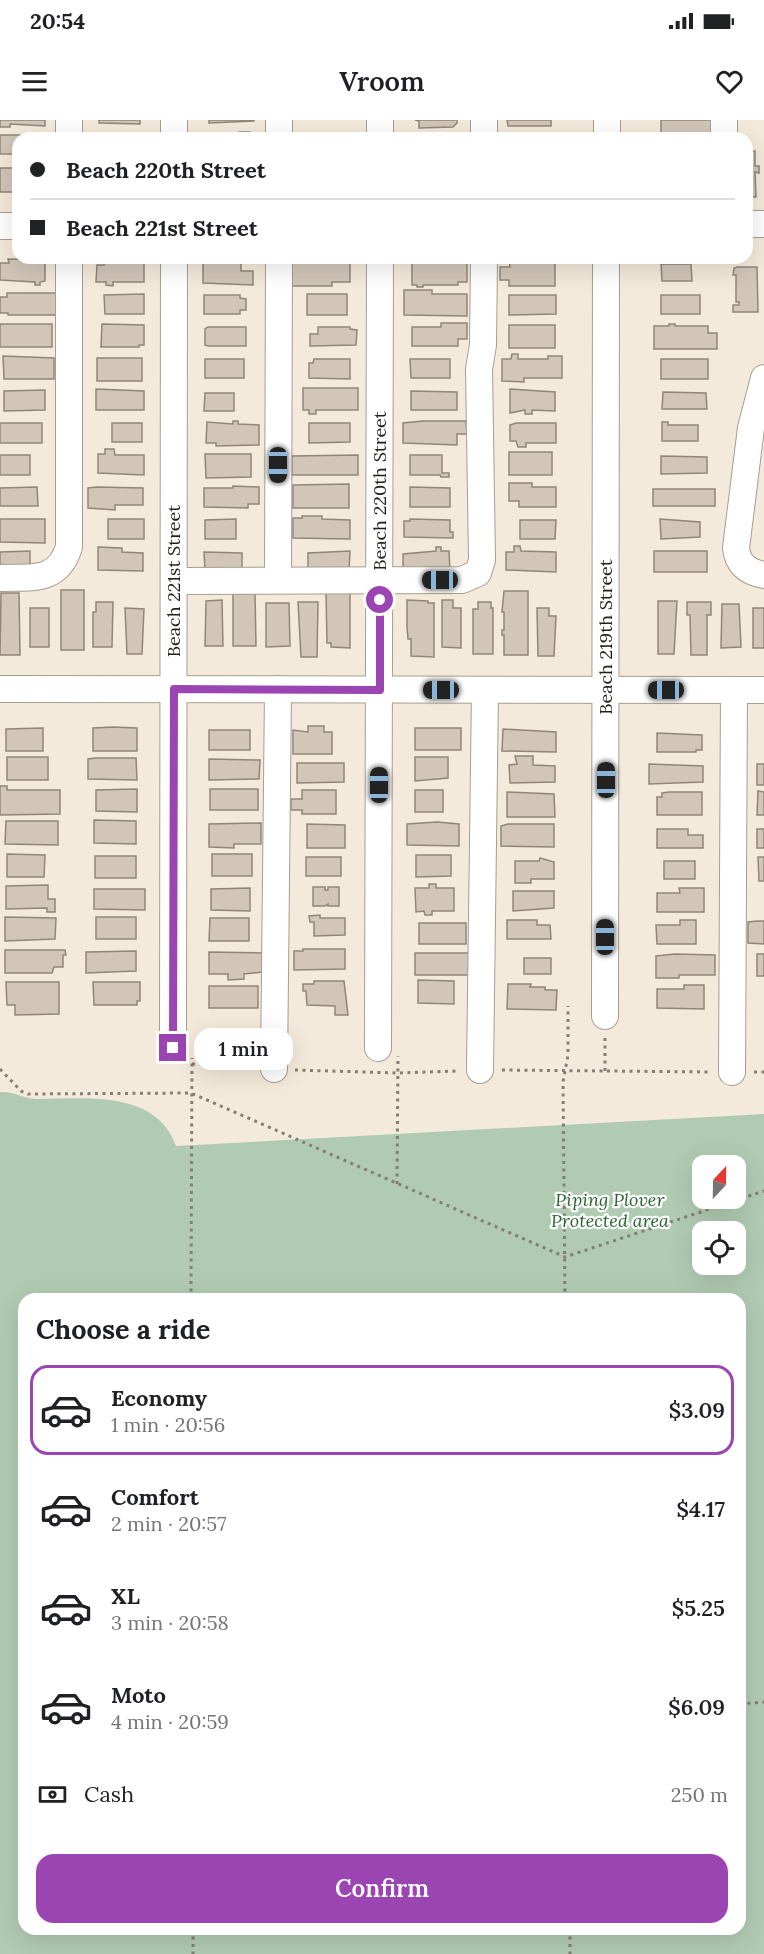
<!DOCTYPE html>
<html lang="en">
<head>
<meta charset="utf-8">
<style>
  body { margin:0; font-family:Lora,serif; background:#f2f2f2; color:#202124; height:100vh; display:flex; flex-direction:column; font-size:22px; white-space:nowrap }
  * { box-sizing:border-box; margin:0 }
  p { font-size:20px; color:#757577 }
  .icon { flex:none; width:33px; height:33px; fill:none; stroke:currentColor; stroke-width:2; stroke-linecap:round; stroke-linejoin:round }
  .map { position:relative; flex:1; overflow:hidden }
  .drawer { position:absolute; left:18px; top:1173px; width:728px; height:642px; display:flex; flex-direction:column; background:#fff; border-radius:18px; box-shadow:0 6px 24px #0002 }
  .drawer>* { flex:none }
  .hud { position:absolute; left:12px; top:12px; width:741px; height:132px; border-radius:18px; box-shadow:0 6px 24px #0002; display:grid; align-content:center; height:132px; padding:0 18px; background:#fff }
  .needle { width:39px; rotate:22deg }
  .tools { position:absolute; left:692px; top:1035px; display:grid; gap:12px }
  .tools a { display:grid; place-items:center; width:54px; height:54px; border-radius:12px; background:#fff; box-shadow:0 6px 24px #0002; font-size:30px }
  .end { position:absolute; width:27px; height:27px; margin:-14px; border:8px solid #9b45b3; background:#fff; box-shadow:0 0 0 3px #fff }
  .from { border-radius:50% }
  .bubble { position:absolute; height:42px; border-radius:18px; background:#fff; box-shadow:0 6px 24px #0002; font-size:20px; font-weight:600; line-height:42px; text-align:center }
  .car { position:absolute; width:18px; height:36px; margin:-18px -9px; border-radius:8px; box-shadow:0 0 4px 2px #0007; background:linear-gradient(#222 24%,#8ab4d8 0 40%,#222 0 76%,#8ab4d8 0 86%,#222 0) }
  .hud b { display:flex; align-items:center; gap:21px; height:57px; font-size:22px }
  .hud b+b { border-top:2px solid #e0e0e0 }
  .hud i { width:15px; height:15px; background:#202124 }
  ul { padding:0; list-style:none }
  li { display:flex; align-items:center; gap:18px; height:90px; margin:0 12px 9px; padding:0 6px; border:3px solid transparent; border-radius:18px }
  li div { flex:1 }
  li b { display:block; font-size:22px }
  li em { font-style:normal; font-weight:600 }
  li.on { border-color:#9b45b3 }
  li>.icon { width:54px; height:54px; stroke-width:1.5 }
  h2 { padding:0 18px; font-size:27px; line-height:72px }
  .pay { display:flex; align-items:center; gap:15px; height:66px; padding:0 18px; font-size:22px }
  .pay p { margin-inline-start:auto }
  .action { display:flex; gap:12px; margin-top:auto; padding:12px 18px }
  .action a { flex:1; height:69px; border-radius:18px; background:#9b45b3; color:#fff; font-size:24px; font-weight:600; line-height:69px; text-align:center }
  .status { display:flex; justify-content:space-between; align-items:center; height:42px; padding:0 30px; background:#fff; direction:ltr }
  .status svg { height:16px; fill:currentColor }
  header { display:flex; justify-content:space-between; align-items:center; height:78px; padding:0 18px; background:#fff; font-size:27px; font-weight:600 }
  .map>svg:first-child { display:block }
</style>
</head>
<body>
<div class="status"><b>20:54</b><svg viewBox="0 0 49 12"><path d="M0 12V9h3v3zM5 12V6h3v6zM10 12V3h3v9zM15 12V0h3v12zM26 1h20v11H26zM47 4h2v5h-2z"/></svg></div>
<header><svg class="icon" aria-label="menu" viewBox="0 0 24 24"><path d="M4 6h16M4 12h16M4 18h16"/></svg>Vroom<svg class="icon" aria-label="heart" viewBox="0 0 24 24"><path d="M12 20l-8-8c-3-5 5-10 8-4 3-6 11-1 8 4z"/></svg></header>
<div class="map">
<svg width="764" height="1834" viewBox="0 0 764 1834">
  <rect width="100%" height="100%" fill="#f4eadb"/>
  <!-- green -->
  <path fill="#b1cbb3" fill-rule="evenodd" d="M0,972C14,971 22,978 36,979C84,979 156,969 176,1026L764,994V1834H0ZM702,1046H735V1078H702ZM702,1112H735V1144H702ZM24,1179H740V1809H24Z"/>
  <!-- building -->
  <g fill="#d1c6b8" stroke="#908679" stroke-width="1.5">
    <path d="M0,0H45V6L10,4V7H0Z"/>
    <path d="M99,0H140V4L99,3Z"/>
    <path d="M209,0H254V1L209,3Z"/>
    <path d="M415,0H457V3L453,7L419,8V1Z"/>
    <path d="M507,0H551V6H508Z"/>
    <path d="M661,0H718V13L661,14Z"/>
    <path d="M239,12H250V18H209V16H239Z"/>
    <path d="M444,14H461V18H416L444,17Z"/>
    <path d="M0,15H38V18H18V34H0Z"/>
    <path d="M138,15V18H99V16Z"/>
    <rect x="299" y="16" width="46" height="2"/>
    <path d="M747,31H755V46H759V53L755,52L756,77H747Z"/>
    <path d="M0,48H18V75H15V72H0Z"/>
    <path d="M107,138H124V142H144V162H113V166L106,165V162H96L97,145H104Z"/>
    <path d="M8,139L45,140V161L40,162V165H35V162L0,160V143H9Z"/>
    <path d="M203,140H241V151H253V165L203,163Z"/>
    <path d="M509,140H555V166H509V160H500V147H510Z"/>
    <path d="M306,141L350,143V162H332V166H292V143Z"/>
    <path d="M412,142H467V162H458V165H423V167H417V165H412Z"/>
    <path d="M661,144H691L692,161H662Z"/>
    <path d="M737,147H757L758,192H733V185H739V182H736V155H733L734,148Z"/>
    <path d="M404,170H432V174H467V196L404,195Z"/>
    <path d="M7,173H56V195H8V193H0V177H7Z"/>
    <path d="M144,174V194H105L104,175Z"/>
    <rect x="307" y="174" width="40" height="21"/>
    <path d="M204,175H240V178L246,179V190H240V194H204Z"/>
    <path d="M509,175H556V194L509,195Z"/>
    <rect x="661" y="175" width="39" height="19"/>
    <path d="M441,203H467V219H458V226H412V207H441Z"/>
    <rect x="0" y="204" width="52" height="23"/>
    <path d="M102,204L144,205V225H139V227H101Z"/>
    <path d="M669,204H675V206H708V213H717V229H654V206H669Z"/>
    <rect x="509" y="205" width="46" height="23"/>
    <path d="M208,207H246V226H208L205,225V209Z"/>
    <path d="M318,207H350V209L357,210L356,225L310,226V214H318Z"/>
    <path d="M512,234H518V239H548V236H562V258H524V262L502,261V239H511Z"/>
    <path d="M3,236L54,238V259H4Z"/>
    <rect x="97" y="238" width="45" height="23"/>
    <rect x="205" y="239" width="39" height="19"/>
    <path d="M314,239H350V259L309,258V243H313Z"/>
    <path d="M410,239H450V258H411Z"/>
    <rect x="661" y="239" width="47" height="20"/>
    <path d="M303,268H358V290H316V294H309V290H303Z"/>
    <path d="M96,269L144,271V290H96Z"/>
    <path d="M510,269L555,272V291L532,290V294H525V290L510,293Z"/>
    <path d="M45,270V290L4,291V271Z"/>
    <path d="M411,271L457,272V290H411Z"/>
    <path d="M663,272L706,273L707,289H662Z"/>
    <path d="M205,273H234V291H204Z"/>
    <path d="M233,301H238V304L259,305V325L216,326V323H206L207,302L233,304Z"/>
    <path d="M423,301H466L467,314H457V325L403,323V303Z"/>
    <path d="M662,302H668V305H698V321H662Z"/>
    <rect x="0" y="303" width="42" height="20"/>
    <rect x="112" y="303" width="30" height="19"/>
    <path d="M309,303H350V322L309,323Z"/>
    <path d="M516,303H556V323H526V327H518L516,321H510V305Z"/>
    <path d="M105,329H114L115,335H144V355L98,353V334H105Z"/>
    <rect x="509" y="332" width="43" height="23"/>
    <path d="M205,334H251V357L206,358Z"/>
    <rect x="0" y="335" width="30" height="20"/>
    <path d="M358,335V355H292V336Z"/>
    <path d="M410,335H442V353H449V357H441L440,355H410Z"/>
    <path d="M661,336L707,337V353L661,354Z"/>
    <path d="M509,363H532V367H556V387H519V381H509Z"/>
    <path d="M349,364V388H293V365Z"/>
    <path d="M233,366L259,367V384H248V388L204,387V368H233Z"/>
    <path d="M37,367L38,386H0V368Z"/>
    <path d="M97,367L143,368V385H115V390L88,388V368Z"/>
    <path d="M410,367L450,368V387H410Z"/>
    <rect x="653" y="369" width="62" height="17"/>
    <path d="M302,396H322V399L350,400V419L293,418V398H302Z"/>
    <path d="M0,399H45V423L0,422Z"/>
    <rect x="108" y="399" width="36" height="20"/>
    <path d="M236,399V419H205V400Z"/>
    <path d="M410,399L450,400V412H453V418L404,417V401H410Z"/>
    <path d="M660,399L700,402V417L661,419Z"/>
    <path d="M520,400H556L555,419H520Z"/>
    <path d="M514,426H520L521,431L556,432V452L506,450V432H514Z"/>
    <path d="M98,427L122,428V432L143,433V451L98,450Z"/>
    <path d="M436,427H441V431H449L450,451L403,450V434L436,431Z"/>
    <path d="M30,431V451H0V432Z"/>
    <path d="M350,431L349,451L308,449V433Z"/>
    <rect x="654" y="431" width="53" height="21"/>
    <path d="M204,432L242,433V451H205Z"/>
    <rect x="61" y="470" width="23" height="60"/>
    <path d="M504,471H528V535H504V515H502V510H504V492H502Z"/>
    <path d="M1,473H19L20,535H0Z"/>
    <path d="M233,473H255L256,526H233Z"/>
    <path d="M326,473H350V528L331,527V523H327Z"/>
    <path d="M222,480L223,526H205L206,481Z"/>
    <path d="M407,480L428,481V483H434V537L411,536V519H408L407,507Z"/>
    <path d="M442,480H453V488H461V528L442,527Z"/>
    <path d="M658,481H677L674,534H658Z"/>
    <path d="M96,482H113L112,527H93V492H96Z"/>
    <path d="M298,482H318L317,537H301Z"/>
    <path d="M478,482H491V488H493V534H473V489H478Z"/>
    <path d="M687,482H711V495H707V535H691L690,495H687Z"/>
    <path d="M266,483H289L290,526L266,527Z"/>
    <path d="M722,484H739L741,527L721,528Z"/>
    <rect x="30" y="488" width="19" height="39"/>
    <path d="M125,488L144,489L142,534H127Z"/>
    <path d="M537,488H549V496H556L554,536H538Z"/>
    <rect x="753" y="488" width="11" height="40"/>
    <path d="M308,606H324V612H332V634H293V610L308,612Z"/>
    <path d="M113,607L137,608V631H93V608Z"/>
    <path d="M43,608V631H6V609Z"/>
    <rect x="415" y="608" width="46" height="22"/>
    <path d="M503,609L556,612V632L502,631Z"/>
    <rect x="209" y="610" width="41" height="20"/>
    <path d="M657,613L702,615V630H696V632H657Z"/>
    <path d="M515,636H533V645L555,646V662L510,663L509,645L517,644Z"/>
    <rect x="7" y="637" width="41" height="23"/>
    <path d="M415,637H448V658L415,661Z"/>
    <path d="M96,638H136L137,660L88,659V639Z"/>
    <path d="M209,639L260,640L259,659L209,660Z"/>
    <path d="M297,643H344V662L297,663Z"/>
    <path d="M649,644L703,646V662L649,664Z"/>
    <rect x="757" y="644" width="7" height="21"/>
    <path d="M0,666H7V670H60V694L0,695Z"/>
    <path d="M137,669V692L96,691V670Z"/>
    <rect x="210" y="669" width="48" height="21"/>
    <path d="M302,670H336V694H302V690H291V679H302Z"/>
    <rect x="415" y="670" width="28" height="22"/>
    <path d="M758,671L764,672V695H757Z"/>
    <path d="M507,672L554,674L555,697H507Z"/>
    <path d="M669,672H702V695H657V677H662V673Z"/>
    <path d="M94,700L136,701V724L94,723Z"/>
    <path d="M6,701H58V725L5,724Z"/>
    <path d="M437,702L459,704V726L407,725V704Z"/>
    <path d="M261,703V724H234V728L209,727V704Z"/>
    <path d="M307,704L345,705V728H307Z"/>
    <path d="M508,704H554V727L501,726V706Z"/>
    <path d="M657,709H688V715H703V728H657Z"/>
    <rect x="757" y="709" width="7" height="19"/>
    <path d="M7,734L45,735L44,757H7Z"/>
    <rect x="212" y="734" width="40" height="22"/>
    <path d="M416,735H451V756L416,757Z"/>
    <rect x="95" y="736" width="41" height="22"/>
    <rect x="306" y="737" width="35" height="19"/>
    <path d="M758,737H764V761H759Z"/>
    <path d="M540,738L554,742V759H531V763H515V741H539Z"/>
    <rect x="664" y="741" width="31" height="18"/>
    <path d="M429,764H436V768H454V791H432V795H425L424,791L416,792L415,768H429Z"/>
    <path d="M48,765V779H55V792H47V788L6,789V766Z"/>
    <path d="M313,767H325V770H328V767H339V786H328V784L325,786H313Z"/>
    <path d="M250,768V791L211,790V769Z"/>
    <path d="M679,768H704V792H657V773H680Z"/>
    <path d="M94,769H145V790L94,789Z"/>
    <path d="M513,771H554V788L513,791Z"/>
    <path d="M320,795V798H345V815L314,816V802H310L309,796Z"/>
    <path d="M5,797L56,798L55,819L5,821Z"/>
    <rect x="96" y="797" width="40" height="22"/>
    <path d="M210,798H249V821H209Z"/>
    <path d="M507,800H537V805H550L551,819H507Z"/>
    <path d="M680,800H696V824H657L656,805H680Z"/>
    <path d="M758,801H764V824L748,823V802Z"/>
    <rect x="419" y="803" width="47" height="21"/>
    <path d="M303,829H345V849L294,850V831H303Z"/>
    <path d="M5,830H65L66,835H63V847H54L52,853H5Z"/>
    <path d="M136,831V851L86,853V832Z"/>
    <path d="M209,832L263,833V852L244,854V859L228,860V854H209Z"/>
    <rect x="415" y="833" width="56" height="22"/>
    <path d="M675,834L715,835V855H679V858H656V836Z"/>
    <rect x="757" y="834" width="7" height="22"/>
    <rect x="524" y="838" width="27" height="16"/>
    <path d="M418,860L454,861V884L418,883Z"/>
    <path d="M314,861H344L348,895H335V886L307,885L306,871H303V864H314Z"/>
    <path d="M6,862H59V894L15,895V885H7Z"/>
    <path d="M93,862H140V881H137V885H94Z"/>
    <path d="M508,864H531L530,867H545V870H557L556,890L507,889Z"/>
    <path d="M684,865H704V889L657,888V869H684Z"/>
    <rect x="209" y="866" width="49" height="22"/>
  </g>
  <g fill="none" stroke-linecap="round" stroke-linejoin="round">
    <!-- minor casing -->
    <g stroke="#a79e90" stroke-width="28">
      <g id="minor">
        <path d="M279,0V18"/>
        <path d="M380,0V18"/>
        <path d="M724,0V18"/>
        <path d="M69,18V0"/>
        <path d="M174,18V0"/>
        <path d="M484,18V0"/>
        <path d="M607,18V0"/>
        <path d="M747,104H764"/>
        <path d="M0,106H18"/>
        <path d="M764,258L751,308L736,428C738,445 748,452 764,455"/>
        <path d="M0,458C31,457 58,463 69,427V138"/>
        <path d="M278,460L279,138"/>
        <path d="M174,461L462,460L478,453L482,440L479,249L483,225L484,138"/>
        <path d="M0,569L764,570"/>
        <path d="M605,896L606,138"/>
        <path d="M173,928L174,138"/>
        <path d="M378,928L380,138"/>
        <path d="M274,949L278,569"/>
        <path d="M480,950L485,570"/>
        <path d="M732,952L734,570"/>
      </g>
    </g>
    <!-- path -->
    <g stroke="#847e74" stroke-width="3" stroke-dasharray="3 4.5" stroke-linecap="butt">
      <path d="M192,944H253"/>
      <path d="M0,949L21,971L28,974L190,973L198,976L565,1137L764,1071"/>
      <path d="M295,950L398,953L459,951"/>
      <path d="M502,950L711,952"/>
      <path d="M605,951V916"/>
      <path d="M754,952H764"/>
      <path d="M397,1064L398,936"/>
      <path d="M191,1179L192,938"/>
      <path d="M565,1179L563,962L568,935V886"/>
      <path d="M740,1584L764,1582"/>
      <path d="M193,1809V1834"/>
      <path d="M570,1809V1834"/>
    </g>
    <!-- minor -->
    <use href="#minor" stroke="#fff" stroke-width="26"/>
  </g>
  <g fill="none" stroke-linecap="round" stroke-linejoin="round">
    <!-- route -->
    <path stroke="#9b45b3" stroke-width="8" d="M173,928L174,569L380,570V480"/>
  </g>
  <g text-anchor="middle" stroke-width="4.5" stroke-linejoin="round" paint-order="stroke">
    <!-- street labels -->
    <g font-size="18" fill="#221f1a" stroke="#fff">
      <text transform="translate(380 371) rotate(-90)" y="6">Beach 220th Street</text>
      <text transform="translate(174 461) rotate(-90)" y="6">Beach 221st Street</text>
      <text transform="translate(606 517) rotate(-90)" y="6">Beach 219th Street</text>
    </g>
    <!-- park labels -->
    <g font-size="18" font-style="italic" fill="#286331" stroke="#fff">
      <text x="610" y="1086">Piping Plover<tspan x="610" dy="21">Protected area</tspan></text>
    </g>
  </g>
</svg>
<div class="tools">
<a><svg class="needle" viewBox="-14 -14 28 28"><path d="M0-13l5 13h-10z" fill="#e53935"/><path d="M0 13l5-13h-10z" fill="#757577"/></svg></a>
<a><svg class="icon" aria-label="locate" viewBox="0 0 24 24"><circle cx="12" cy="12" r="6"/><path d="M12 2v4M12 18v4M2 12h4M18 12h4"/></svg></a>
</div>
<i class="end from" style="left:380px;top:480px"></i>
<i class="end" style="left:173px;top:928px"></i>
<div class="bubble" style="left:194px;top:908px;width:99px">1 min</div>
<i class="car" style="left:278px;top:345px;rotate:180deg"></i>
<i class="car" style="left:440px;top:460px;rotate:270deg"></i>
<i class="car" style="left:441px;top:570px;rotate:270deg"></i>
<i class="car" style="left:666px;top:570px;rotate:270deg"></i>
<i class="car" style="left:606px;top:660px;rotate:0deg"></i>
<i class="car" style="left:379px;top:665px;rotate:0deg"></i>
<i class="car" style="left:605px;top:817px;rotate:0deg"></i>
<div class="hud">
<b><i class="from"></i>Beach 220th Street</b>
<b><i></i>Beach 221st Street</b>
</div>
<section class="drawer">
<h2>Choose a ride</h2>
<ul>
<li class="on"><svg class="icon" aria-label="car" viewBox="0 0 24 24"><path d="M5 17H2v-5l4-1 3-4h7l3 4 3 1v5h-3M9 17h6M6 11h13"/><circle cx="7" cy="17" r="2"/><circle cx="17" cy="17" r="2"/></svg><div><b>Economy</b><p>1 min · 20:56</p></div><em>$3.09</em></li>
<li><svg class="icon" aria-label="car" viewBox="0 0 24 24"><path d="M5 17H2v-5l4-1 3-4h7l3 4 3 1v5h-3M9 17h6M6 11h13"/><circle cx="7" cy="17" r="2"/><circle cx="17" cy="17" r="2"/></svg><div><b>Comfort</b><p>2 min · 20:57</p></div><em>$4.17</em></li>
<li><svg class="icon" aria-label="car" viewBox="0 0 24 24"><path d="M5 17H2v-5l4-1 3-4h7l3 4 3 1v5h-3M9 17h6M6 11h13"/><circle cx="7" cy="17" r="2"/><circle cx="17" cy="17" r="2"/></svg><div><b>XL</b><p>3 min · 20:58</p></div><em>$5.25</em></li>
<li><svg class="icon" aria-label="car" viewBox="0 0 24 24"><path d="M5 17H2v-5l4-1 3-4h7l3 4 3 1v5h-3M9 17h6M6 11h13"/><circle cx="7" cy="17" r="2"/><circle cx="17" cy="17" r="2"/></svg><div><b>Moto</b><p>4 min · 20:59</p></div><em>$6.09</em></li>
</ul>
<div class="pay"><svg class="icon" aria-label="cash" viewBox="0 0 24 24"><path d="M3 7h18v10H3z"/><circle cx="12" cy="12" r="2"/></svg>Cash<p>250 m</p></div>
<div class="action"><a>Confirm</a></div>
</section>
</div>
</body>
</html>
